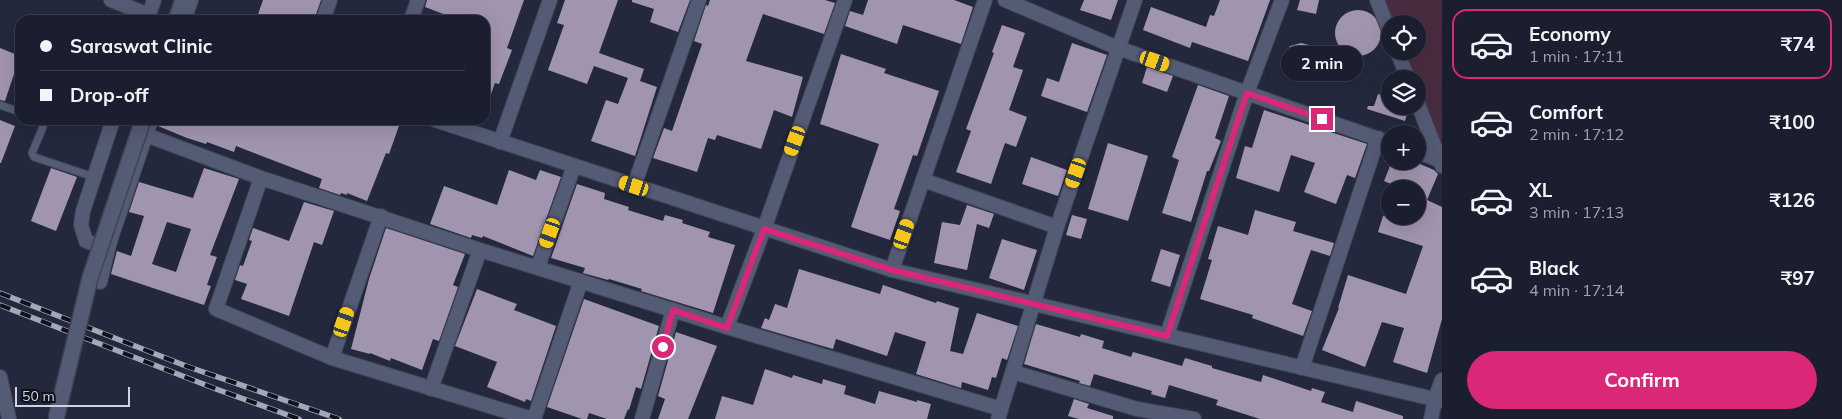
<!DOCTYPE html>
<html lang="en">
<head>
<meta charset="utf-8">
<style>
  body { margin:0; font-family:Mulish,sans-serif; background:#232736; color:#f1f3f6; height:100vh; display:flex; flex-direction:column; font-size:19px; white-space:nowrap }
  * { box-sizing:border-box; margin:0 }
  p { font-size:16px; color:#9fa2aa }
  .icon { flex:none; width:28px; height:28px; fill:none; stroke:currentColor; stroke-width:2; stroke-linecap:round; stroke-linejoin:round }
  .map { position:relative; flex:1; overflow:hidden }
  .drawer { display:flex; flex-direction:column; background:#1a1e2e; width:400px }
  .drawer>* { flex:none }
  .guide { position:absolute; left:15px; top:15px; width:475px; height:110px; border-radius:15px; box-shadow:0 5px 20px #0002,0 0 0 1px #383c4a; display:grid; align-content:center; height:110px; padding:0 25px; background:#1a1e2e }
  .fabs { position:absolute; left:1381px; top:15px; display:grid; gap:10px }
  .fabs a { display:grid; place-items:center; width:45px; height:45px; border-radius:50%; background:#1a1e2e; box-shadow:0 5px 20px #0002,0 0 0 1px #383c4a; font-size:25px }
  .scale { position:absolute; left:15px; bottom:12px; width:115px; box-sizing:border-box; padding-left:5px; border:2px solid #cfd3e2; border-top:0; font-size:14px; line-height:18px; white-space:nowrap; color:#cfd3e2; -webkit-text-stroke:4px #0f111b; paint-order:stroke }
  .end { position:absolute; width:22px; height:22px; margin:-11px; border:6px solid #db2777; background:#fff; box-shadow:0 0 0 2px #fff }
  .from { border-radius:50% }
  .bubble { position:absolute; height:35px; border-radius:18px; background:#1a1e2e; box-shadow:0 5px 20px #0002,0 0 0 1px #383c4a; font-size:16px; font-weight:700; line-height:35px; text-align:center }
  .car { position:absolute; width:15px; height:30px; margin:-15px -8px; border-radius:6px; box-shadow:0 0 4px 1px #0007; background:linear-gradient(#f5c518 24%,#345 0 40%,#f5c518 0 76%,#345 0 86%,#f5c518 0) }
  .guide b { display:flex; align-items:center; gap:18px; height:48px; font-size:19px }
  .guide b+b { border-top:1px solid #383c4a }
  .guide i { width:12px; height:12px; background:#f1f3f6 }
  ul { padding:9px 0 0; list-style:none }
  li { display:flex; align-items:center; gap:15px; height:70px; margin:0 10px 8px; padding:0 15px; border:2px solid transparent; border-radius:15px }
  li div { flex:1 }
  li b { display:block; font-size:19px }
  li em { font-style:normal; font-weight:700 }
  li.active { border-color:#db2777 }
  li>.icon { width:45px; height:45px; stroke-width:1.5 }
  .primary-button { display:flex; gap:10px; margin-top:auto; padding:10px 25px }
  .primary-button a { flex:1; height:58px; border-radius:30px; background:#db2777; color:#fff; font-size:20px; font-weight:700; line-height:58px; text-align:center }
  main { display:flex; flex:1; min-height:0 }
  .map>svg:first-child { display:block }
</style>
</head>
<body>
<main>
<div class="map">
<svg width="1442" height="419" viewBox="0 0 1442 419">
  <rect width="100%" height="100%" fill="#23283d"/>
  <!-- green -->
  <path fill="#4a2c41" d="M1379,0H1442V153L1418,94V79H1411L1400,51H1418V24H1390Z"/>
  <!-- building -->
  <g fill="#a194af" fill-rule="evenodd">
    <path d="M263,0H321L314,20H256Z"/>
    <path d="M427,0H524L507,48L512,50L499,84L495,83L487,105H485V20H450L451,17L425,7Z"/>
    <path d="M565,0H618L599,53L644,69L640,81L657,87L635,156L591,141L606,100L618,104L628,78L594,66L587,84L548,70L564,25L557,23Z"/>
    <path d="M632,0H690L678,32L650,22L654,9L632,2Z"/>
    <path d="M710,0H825L835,3L824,34L763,14L746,61L803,77L792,117L774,110L761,149L717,135L715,140L708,138L697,172L653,158L664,128L672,131L702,44L694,41L706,5L708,6Z"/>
    <path d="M868,0H954L973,7L961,44L903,25L897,44L845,26L850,11L863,15Z"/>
    <path d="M1084,0H1118L1111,20L1080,10Z"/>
    <path d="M1220,0H1270L1248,61L1192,42L1190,48L1143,30L1151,7L1206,27L1210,15L1214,16Z"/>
    <path d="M1300,0H1319L1316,14L1297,10Z"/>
    <circle cx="1358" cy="33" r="23"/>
    <path d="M1002,25L1025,33L1013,67L1023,70L1009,110L1027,117L1016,147L1005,143L991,184L956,172L971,131L966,129L994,53L992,52Z"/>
    <path d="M1072,43L1107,55L1087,112L1041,96L1047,78L1059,82Z"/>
    <path d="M1301,43L1309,45L1303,74L1293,71L1288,67L1285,57L1290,46Z"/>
    <path d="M0,48L20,56L5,101L0,100Z"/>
    <path d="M841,54L886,69L884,73L939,91L917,156L913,155L894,209L900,211L890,240L851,227L879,144L820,124Z"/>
    <path d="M1147,67L1173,76L1167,92L1142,83Z"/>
    <path d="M1198,85L1229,96L1215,138L1221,141L1209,171H1207L1191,222L1162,213L1179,160L1172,157Z"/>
    <path d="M1378,94L1390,98V106H1409L1405,121L1367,109L1368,106H1374Z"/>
    <path d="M1264,110L1367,144L1355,178L1347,175L1336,204L1304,192L1315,163L1291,155L1279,192L1236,178L1245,146L1252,148Z"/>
    <path d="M0,120L15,126L1,163H0Z"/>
    <path d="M160,120H392L400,123L389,154L386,153L367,201L347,193V195L341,193L340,195L319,188L322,179L236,146L234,152L207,142L206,144L187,138L158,126Z"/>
    <path d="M1108,143L1148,156L1128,221L1088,209Z"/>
    <path d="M1031,157L1067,170L1058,196L1022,184Z"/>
    <path d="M1392,161H1413L1434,170L1438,174L1427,200L1442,207V319L1427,373L1393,362L1404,328L1382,322L1365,367L1322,350L1339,308H1338L1348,275L1406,294L1423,246L1378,232L1383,216H1418V189H1392L1393,185L1384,181Z"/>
    <path d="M51,168L77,177L56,231L31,221Z"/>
    <path d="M204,168L239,179L210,255L217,257L207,285L211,286L204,305L111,274L117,251L131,256L144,216L129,212L139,182L193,198ZM167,222L191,229L176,272L152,264Z"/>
    <path d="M509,170L536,180L540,170L561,177L533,256L483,236L482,238L472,235L471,238L430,224L444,186L497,205Z"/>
    <path d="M577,184L605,193L604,199L629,207L628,210L663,221L665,215L683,220L682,223L710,232L708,237L735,245L713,313L641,291L642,289L609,279L608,280L583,273L585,268L551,258Z"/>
    <path d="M304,202L334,211L322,245L314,242L289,316L241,299L247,284L235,280L240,265L243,266L252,241L249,240L253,228L289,241Z"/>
    <path d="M967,205L994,214L989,228L977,224L967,270L934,263L942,222L960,225Z"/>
    <path d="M1255,210L1296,222L1293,231L1334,243L1330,256L1311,250L1292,304L1312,311L1303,336L1252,318L1253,315L1200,299L1212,260L1208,259L1218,226L1248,235Z"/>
    <path d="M1072,215L1087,219L1081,239L1066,235Z"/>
    <path d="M386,228L465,254L453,285L458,287L439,341L433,339L422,370L391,358L390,361L370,353V354L351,349L369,279Z"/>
    <path d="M1002,239L1037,250L1024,290L989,278Z"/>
    <path d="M1161,249L1180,255L1170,287L1151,281Z"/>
    <path d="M799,269L880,294L883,285L936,303L937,301L959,308L950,351L963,354L977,313L1018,326L1007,360L1002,358L996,378L992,377L988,390L962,382L961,388L916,374L926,342L895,332L887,356L836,339L833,349L761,328L765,318L769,320L775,304L787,308Z"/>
    <path d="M477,289L517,304L514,310L556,326L531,401L526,399L525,402L487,387L497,362L455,346Z"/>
    <path d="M584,299L659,326L641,389L636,387L629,410L628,409L624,419H607L589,413L587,419H582L547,407Z"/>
    <path d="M1036,324L1080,337L1081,334L1104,341L1102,348L1131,357L1133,352L1182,366L1185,358L1212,366V368L1261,382L1263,375L1311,391L1312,388L1325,392L1321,402L1353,412L1356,401L1403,416V419H1260L1216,405L1218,400L1169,385L1165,398L1151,394L1152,391L1094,374L1090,386L1079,383L1080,381L1024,364Z"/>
    <path d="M676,332L717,346L688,419H658L665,399L658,396Z"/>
    <path d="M765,369L792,378L793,375L822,384L823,379L846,386L844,394L875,404L879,391L917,402V400L931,404L927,419H715L722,396L753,405Z"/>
    <path d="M1074,399L1089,404L1087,408L1113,416V419H1079L1068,416Z"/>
  </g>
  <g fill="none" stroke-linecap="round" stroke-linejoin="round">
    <!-- lane casing -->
    <g stroke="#3f4355" stroke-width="9">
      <g id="lane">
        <path d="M0,105L20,112"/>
        <path d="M40,120L43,127L32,153L34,157L94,177"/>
      </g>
    </g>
    <!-- street casing -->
    <g stroke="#3f4355" stroke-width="16">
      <g id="street">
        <path d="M111,0L149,15"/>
        <path d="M1005,0L1118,48L1390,143"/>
        <path d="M1377,0L1390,33"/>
        <path d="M147,20L154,0"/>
        <path d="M184,20L191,0"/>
        <path d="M323,20L330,0"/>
        <path d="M411,20L418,0"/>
        <path d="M1397,51L1408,79"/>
        <path d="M1418,104L1442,166"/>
        <path d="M435,120L892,270L1442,401"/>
        <path d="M146,135L261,178L480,250L727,327L1001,409"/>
        <path d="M500,142L550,0"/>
        <path d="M1418,152L1439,160"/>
        <path d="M261,178L216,309L332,358L532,419"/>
        <path d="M923,180L1057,227"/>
        <path d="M634,186L699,0"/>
        <path d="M110,242L103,247L86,241L81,225L83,211L113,120"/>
        <path d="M538,267L574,166"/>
        <path d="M892,270L985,0"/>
        <path d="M100,282L110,241L151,120"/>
        <path d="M727,327L764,229L845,0"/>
        <path d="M1167,335L1247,93L1282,0"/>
        <path d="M332,358L381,216"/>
        <path d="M1302,368L1378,138"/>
        <path d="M1013,372L1137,409L1194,419"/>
        <path d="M0,377L9,419"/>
        <path d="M431,389L480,250"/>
        <path d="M534,419L581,281"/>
        <path d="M642,419L673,310"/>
        <path d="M998,419L1057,227L1135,0"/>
        <path d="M1431,419L1435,399L1442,380"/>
      </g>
    </g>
    <!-- secondary casing -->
    <g stroke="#3f4355" stroke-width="18">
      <path id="secondary" d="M176,20L183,0"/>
    </g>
    <!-- lane -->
    <use href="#lane" stroke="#545b74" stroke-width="7"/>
    <!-- street -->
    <use href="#street" stroke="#545b74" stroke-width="14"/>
    <!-- secondary -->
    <use href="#secondary" stroke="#545b74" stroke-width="15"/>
    <!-- rail casing -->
    <g stroke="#a3a7b8" stroke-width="5.5">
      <g id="rail">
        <path d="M0,293L186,366L339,419"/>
        <path d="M0,305L216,389L299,419"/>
      </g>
    </g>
    <!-- rail -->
    <use href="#rail" stroke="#0f111b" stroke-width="4" stroke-dasharray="11" stroke-linecap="butt"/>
    <!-- secondary-bridge casing -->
    <g stroke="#3f4355" stroke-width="18" stroke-linecap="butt">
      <path id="secondary-bridge" d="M56,419L90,278L143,120"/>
    </g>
    <!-- secondary-bridge -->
    <use href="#secondary-bridge" stroke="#545b74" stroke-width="15"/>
  </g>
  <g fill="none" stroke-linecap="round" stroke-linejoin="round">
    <!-- route -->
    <path stroke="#db2777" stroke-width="6" d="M663,347L673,310L727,328L764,229L892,270L1167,336L1247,93L1322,119"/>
  </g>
</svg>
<div class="fabs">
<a><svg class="icon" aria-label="locate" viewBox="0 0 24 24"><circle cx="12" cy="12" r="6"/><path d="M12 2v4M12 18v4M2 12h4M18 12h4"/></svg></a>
<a><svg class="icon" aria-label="layers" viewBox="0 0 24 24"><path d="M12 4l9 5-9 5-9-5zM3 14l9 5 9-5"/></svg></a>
<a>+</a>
<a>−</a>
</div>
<div class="scale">50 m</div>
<i class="end from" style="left:663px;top:347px"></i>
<i class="end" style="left:1322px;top:119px"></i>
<div class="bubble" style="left:1281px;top:46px;width:82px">2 min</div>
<i class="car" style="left:1155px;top:61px;rotate:109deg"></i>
<i class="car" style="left:795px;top:141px;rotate:200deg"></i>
<i class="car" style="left:1076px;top:173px;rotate:199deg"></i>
<i class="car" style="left:634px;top:186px;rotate:288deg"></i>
<i class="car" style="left:550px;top:233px;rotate:199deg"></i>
<i class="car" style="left:904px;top:234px;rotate:19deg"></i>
<i class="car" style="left:344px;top:322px;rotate:19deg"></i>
<div class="guide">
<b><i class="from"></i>Saraswat Clinic</b>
<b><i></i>Drop-off</b>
</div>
</div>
<section class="drawer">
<ul>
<li class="active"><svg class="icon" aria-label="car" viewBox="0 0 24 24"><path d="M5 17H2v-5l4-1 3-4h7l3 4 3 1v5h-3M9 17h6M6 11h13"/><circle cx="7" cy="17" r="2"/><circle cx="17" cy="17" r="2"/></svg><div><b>Economy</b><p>1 min · 17:11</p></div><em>₹74</em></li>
<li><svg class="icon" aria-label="car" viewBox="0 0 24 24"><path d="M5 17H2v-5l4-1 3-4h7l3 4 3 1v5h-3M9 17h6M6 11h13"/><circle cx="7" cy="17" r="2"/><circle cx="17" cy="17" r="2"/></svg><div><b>Comfort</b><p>2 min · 17:12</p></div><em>₹100</em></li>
<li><svg class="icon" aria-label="car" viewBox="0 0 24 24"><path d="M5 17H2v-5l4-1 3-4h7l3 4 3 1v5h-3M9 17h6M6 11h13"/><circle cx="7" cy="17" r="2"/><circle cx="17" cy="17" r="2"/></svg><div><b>XL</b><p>3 min · 17:13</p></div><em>₹126</em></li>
<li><svg class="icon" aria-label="car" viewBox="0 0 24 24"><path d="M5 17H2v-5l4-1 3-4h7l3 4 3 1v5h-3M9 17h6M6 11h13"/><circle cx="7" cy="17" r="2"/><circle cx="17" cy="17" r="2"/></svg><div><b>Black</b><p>4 min · 17:14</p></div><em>₹97</em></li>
</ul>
<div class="primary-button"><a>Confirm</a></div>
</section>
</main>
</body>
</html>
